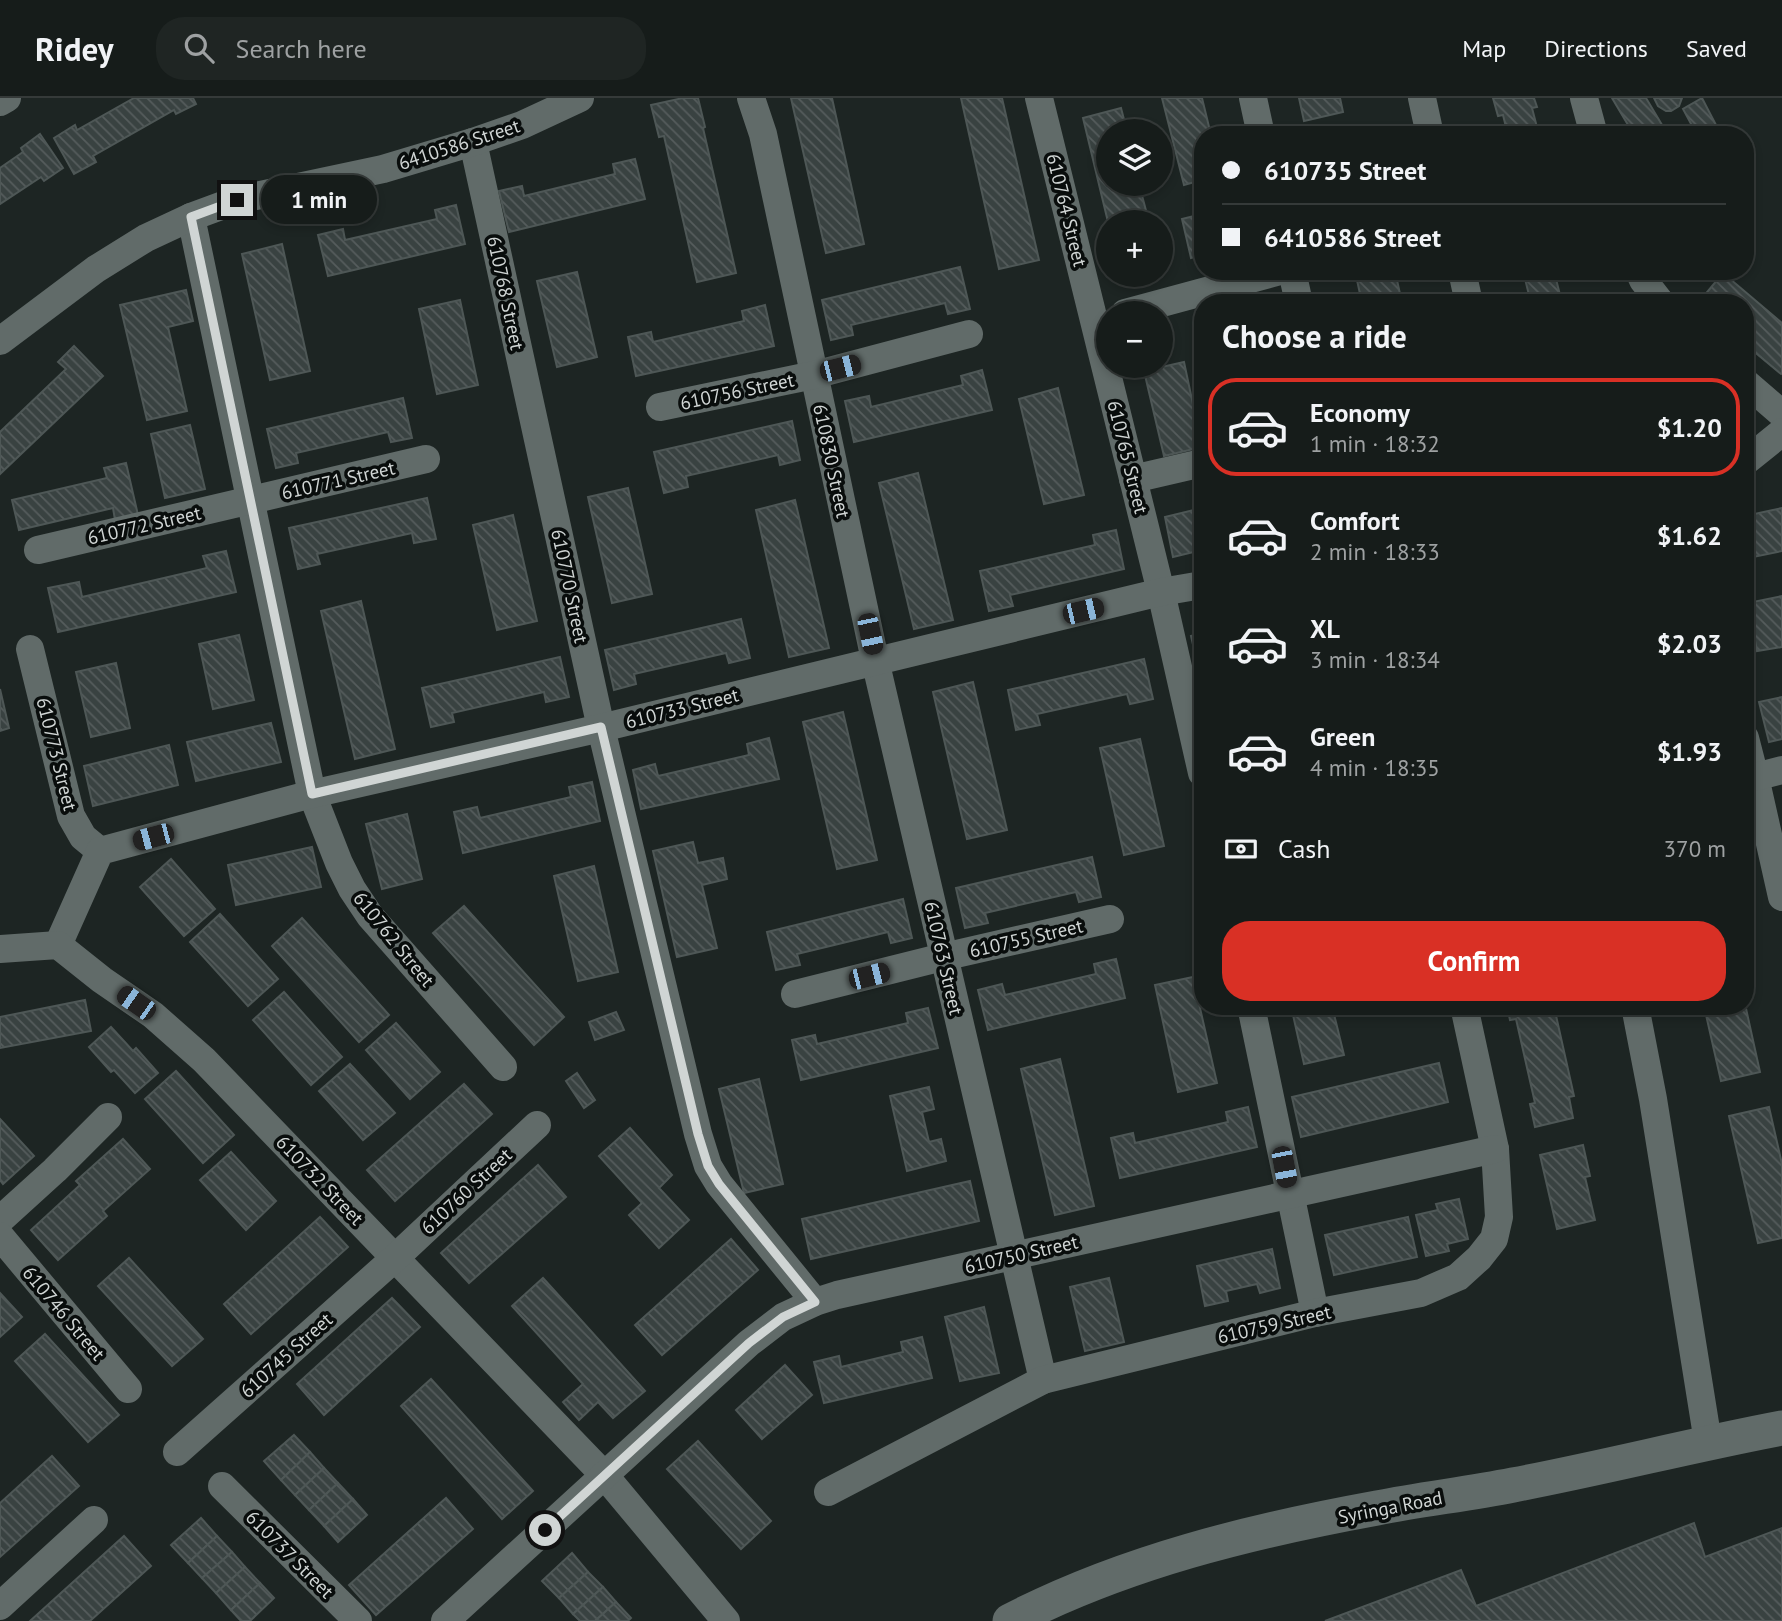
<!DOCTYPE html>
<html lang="en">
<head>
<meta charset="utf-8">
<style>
  body { margin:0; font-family:"PT Sans",sans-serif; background:#1f2523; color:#f1f3f6; height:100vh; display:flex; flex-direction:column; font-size:26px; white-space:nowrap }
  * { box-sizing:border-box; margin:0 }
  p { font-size:23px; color:#9ea1a2 }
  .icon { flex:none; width:38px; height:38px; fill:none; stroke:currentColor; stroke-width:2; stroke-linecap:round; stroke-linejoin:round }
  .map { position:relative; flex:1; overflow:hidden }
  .details { position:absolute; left:1194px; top:196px; width:560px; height:721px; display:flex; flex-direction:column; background:#161c1a; border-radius:28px; box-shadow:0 4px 10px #0003,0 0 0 2px #353a39 }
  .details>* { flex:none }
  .guide { position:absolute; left:1194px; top:28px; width:560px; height:154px; border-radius:28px; box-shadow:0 4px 10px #0003,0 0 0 2px #353a39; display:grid; align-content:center; height:154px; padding:0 28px; background:#161c1a }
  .controls { position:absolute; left:1096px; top:21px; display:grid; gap:14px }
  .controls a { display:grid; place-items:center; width:77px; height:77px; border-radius:50%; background:#161c1a; box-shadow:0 4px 10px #0003,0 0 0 2px #353a39; font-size:35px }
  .end { position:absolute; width:32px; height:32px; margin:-16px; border:9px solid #d0d5d4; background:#111; box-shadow:0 0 0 4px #111 }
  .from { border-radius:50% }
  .bubble { position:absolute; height:49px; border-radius:24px; background:#161c1a; box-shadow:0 4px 10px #0003,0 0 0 2px #353a39; font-size:23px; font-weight:600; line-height:49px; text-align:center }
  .car { position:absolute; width:21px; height:42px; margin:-21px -10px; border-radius:9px; box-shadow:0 0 5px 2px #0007; background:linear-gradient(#222 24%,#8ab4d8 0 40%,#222 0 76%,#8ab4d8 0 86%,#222 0) }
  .guide b { display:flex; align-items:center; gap:24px; height:66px; font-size:26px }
  .guide b+b { border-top:2px solid #353a39 }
  .guide i { width:18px; height:18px; background:#f1f3f6 }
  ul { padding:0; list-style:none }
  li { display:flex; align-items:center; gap:21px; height:98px; margin:0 14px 10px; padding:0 14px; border:4px solid transparent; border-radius:28px }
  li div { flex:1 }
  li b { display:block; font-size:26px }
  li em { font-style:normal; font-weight:600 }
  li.current { border-color:#d93025 }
  li>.icon { width:63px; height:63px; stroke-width:1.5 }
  h2 { padding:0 28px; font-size:32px; line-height:84px }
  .pay { display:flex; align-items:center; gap:18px; height:77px; padding:0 28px; font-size:26px }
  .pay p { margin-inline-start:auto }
  .cta { display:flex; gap:14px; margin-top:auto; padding:14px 28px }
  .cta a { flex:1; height:80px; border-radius:28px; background:#d93025; color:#fff; font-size:28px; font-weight:600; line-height:80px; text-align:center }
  header { display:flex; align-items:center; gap:42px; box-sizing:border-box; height:98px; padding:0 35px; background:#161c1a; border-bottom:2px solid #353a39 }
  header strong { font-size:33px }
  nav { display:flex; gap:38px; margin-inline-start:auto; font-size:24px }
  .search { width:490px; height:63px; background:#1f2523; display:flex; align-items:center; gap:18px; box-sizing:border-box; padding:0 24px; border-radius:28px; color:#9ea1a2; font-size:26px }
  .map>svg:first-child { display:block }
</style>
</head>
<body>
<header>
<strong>Ridey</strong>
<div class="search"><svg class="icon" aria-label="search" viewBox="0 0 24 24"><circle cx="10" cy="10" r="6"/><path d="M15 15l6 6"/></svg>Search here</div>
<nav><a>Map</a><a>Directions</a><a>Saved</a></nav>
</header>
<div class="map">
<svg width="1782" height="1523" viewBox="0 0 1782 1523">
  <defs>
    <pattern id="building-back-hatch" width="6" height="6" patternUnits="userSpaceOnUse" patternTransform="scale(1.75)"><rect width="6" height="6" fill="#394241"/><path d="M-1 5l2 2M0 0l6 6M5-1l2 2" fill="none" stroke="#555c5c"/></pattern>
  </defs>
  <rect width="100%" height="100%" fill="#1d2523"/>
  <!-- building -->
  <g fill="url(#building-back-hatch)" stroke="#4e5756" stroke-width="2">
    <path d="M134,0H193L196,6L176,16L174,12L93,58L96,64L74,76L54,40L75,27L77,32Z"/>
    <path d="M683,0H698L705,29L703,30L736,175L697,184L664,38L659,39L651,7Z"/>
    <path d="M791,0H832L864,146L826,155Z"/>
    <path d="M961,0H1002L1039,162L999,171Z"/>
    <path d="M1162,0H1202L1211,37H1202V82L1184,87Z"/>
    <path d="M1299,0H1340L1343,14L1304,23Z"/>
    <path d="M1493,0H1534L1537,9L1532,10L1539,37H1508L1503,17L1498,18Z"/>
    <path d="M1612,0H1646L1668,37H1634Z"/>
    <path d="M1654,0H1682L1679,8L1671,13H1666L1658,8Z"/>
    <path d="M1702,0L1718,31L1708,37H1697L1683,11Z"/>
    <path d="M1121,10L1127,33H1108V86H1139L1149,124H1108L1083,20Z"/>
    <path d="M1361,29L1363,37H1326Z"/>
    <path d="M40,36L63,70L44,83L41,79L0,106V70L23,54L21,50Z"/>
    <path d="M635,61L645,101L509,134L499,93L522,88L524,98L615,76L613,66Z"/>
    <path d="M456,107L465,146L328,178L318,137L343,131L345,142L437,121L435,112Z"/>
    <path d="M1202,116V157L1191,160L1182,121Z"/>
    <path d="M282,146L310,273L270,282L242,156Z"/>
    <path d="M960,169L970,211L948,216L945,205L851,227L853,237L831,242L822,202Z"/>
    <path d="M1355,173H1395L1402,205H1362Z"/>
    <path d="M1523,173H1554L1562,205H1531Z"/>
    <path d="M577,174L597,259L557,269L537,183Z"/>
    <path d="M1723,175L1782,225V275L1781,276L1745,246V205H1698Z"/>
    <path d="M186,192L193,223L168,229L187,313L147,322L120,207Z"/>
    <path d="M460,202L478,287L437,296L419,211Z"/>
    <path d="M765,207L774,248L636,278L628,239L651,234L653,244L744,223L742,213Z"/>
    <path d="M74,248L103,278L0,376V334L66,271L58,264Z"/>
    <path d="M1184,264L1202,349L1164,358L1144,273Z"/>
    <path d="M982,272L992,312L854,344L845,303L869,298L871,309L963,287L961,278Z"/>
    <path d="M1058,290L1084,397L1044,406L1019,301Z"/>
    <path d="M403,300L412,340L391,344L388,334L296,355L298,365L276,370L267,331Z"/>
    <path d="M792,323L800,362L780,367L778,357L686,378L688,389L664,395L654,354Z"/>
    <path d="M190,327L205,391L165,400L151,336Z"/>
    <path d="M126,365L138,417L115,422L113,410L19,432L12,402L107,380L104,370Z"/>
    <path d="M918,375L953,522L914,531L879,385Z"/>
    <path d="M628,390L652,496L612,505L588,399Z"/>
    <path d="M427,400L436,441L414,445L412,435L317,456L320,466L298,471L289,430Z"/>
    <path d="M795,402L829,550L789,559L756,412Z"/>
    <path d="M1202,410V452L1173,459L1165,419Z"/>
    <path d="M1782,410V453L1748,460V463L1745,464V418Z"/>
    <path d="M513,417L537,523L497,532L473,427Z"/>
    <path d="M1116,432L1124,471L1010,497L1013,508L989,513L980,473L1095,447L1093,437Z"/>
    <path d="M226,453L236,494L58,534L48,490L79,484L82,499L207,470L203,458Z"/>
    <path d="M1782,498V549L1757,553L1748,505Z"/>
    <path d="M361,503L395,651L355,661L321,513Z"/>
    <path d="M741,521L750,560L729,565L726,555L634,576L636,586L614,592L605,552Z"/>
    <path d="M1202,535V577H1200L1191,538Z"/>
    <path d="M239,537L254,602L213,611L199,546Z"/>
    <path d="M560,559L569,599L546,604L544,594L452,615L454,624L431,629L422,590Z"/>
    <path d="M1144,561L1153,601L1130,606L1127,596L1037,616L1040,627L1016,632L1008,592Z"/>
    <path d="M116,565L130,630L91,639L76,574Z"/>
    <path d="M973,584L1007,732L967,741L933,594Z"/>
    <path d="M0,591L9,630L0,633Z"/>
    <path d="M1782,599V641L1769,644L1759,604Z"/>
    <path d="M843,614L877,762L837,771L803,624Z"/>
    <path d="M271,625L281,664L196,683L187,644Z"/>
    <path d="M769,640L779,681L641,711L633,672L655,666L658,678L749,657L747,646Z"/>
    <path d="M1140,641L1164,748L1124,757L1100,650Z"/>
    <path d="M169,647L178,687L93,708L84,668Z"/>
    <path d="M592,684L600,723L463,755L454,714L477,709L480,720L571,699L569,689Z"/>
    <path d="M407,716L422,781L382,791L366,726Z"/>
    <path d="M693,744L698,765L723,760L727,781L702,787L717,850L677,859L653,753Z"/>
    <path d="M312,749L321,789L236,807L228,767Z"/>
    <path d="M1092,759L1101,799L1079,804L1076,794L985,815L988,825L965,830L956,790Z"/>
    <path d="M171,761L215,811L184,838L140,789Z"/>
    <path d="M594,768L618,874L578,883L554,778Z"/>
    <path d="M903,801L912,840L891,845L888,834L797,856L800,867L776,872L767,834Z"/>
    <path d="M464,808L564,919L534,947L433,835Z"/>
    <path d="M220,816L278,881L248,908L190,844Z"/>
    <path d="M302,820L389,917L359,944L272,848Z"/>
    <path d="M1116,861L1125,900L988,932L978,892L1002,886L1005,897L1096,876L1094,866Z"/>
    <path d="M1193,879L1217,985L1178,994L1155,887Z"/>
    <path d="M284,894L342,959L311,987L253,922Z"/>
    <path d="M85,902L91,933L0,950V919Z"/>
    <path d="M1745,906L1760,974L1721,983L1704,908H1745Z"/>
    <path d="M1291,908H1332L1344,957L1304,966Z"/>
    <path d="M1507,908H1548L1549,915L1555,913L1574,998L1569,999L1573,1020L1535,1029L1530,1006L1535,1005L1516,921L1510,922Z"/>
    <path d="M928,910L938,950L801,982L792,942L815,937L817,946L908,925L906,915Z"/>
    <path d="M616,914L624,932L595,942L589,924Z"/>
    <path d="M396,925L440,974L410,1001L366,952Z"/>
    <path d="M111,929L133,953L136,950L158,975L135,995L114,972L111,974L89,949Z"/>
    <path d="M1060,961L1094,1108L1055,1117L1021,971Z"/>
    <path d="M1439,965L1448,1004L1301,1039L1292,999Z"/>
    <path d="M350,966L395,1015L363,1042L319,993Z"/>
    <path d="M176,973L234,1037L203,1065L145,1001Z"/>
    <path d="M577,975L595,1002L584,1010L566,983Z"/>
    <path d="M759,981L783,1086L744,1095L719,991Z"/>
    <path d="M464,986L492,1016L395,1103L367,1072Z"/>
    <path d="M929,989L934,1011L922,1014L929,1044L941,1041L946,1063L907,1073L890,998Z"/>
    <path d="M1248,1009L1257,1049L1120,1080L1111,1040L1133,1035L1135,1045L1228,1024L1226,1014Z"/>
    <path d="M1769,1009L1782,1066V1140L1758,1145L1729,1018Z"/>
    <path d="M0,1021L34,1058L3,1086L0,1082Z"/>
    <path d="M630,1030L672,1077L659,1090L689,1122L659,1150L629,1117L642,1105L599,1058Z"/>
    <path d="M123,1041L150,1071L103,1113L107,1118L58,1162L31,1132L80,1087L76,1083Z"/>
    <path d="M1583,1047L1590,1078L1585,1079L1595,1122L1557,1131L1540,1057Z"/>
    <path d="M231,1054L276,1103L246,1132L200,1082Z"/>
    <path d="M538,1067L566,1099L469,1185L441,1155Z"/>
    <path d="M970,1083L979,1123L811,1161L802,1121Z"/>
    <path d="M1459,1101L1468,1141L1447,1146L1449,1153L1426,1158L1416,1117L1438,1112L1436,1106Z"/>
    <path d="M320,1119L348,1149L251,1236L224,1206Z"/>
    <path d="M1408,1119L1417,1159L1334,1177L1325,1137Z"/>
    <path d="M731,1141L758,1172L662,1257L635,1227Z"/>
    <path d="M1272,1151L1280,1190L1260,1195L1257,1186L1226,1193L1228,1203L1205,1208L1197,1168Z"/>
    <path d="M129,1160L203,1241L172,1268L98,1188Z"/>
    <path d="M543,1180L645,1293L613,1320L598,1304L579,1322L563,1304L583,1286L512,1208Z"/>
    <path d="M1109,1180L1124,1244L1085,1253L1070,1189Z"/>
    <path d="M0,1195L22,1219L0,1239Z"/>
    <path d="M392,1200L420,1229L324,1317L297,1286Z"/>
    <path d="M984,1209L999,1275L960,1283L945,1219Z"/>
    <path d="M45,1236L119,1317L88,1344L15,1263Z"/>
    <path d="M922,1239L932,1280L824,1305L814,1264L839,1258L841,1269L903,1254L901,1244Z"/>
    <path d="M785,1267L812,1297L762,1341L736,1312Z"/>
    <path d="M431,1281L533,1393L502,1421L401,1308Z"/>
    <path d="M294,1337L310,1354L281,1382L264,1363Z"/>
    <path d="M698,1343L771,1423L741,1451L667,1371Z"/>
    <path d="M310,1354L324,1370L295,1397L281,1382Z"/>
    <path d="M52,1358L79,1388L0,1459V1405Z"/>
    <path d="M324,1370L338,1385L309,1412L295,1397Z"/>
    <path d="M338,1385L353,1401L324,1428L309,1412Z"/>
    <path d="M446,1400L473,1431L376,1517L349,1487Z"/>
    <path d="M353,1401L367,1417L338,1444L324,1428Z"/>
    <path d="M201,1420L217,1438L188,1465L171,1447Z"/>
    <path d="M1694,1425L1705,1459L1782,1430V1523H1325L1461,1472L1476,1508Z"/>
    <path d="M124,1438L151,1468L90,1523H30Z"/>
    <path d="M217,1438L232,1454L202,1480L188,1465Z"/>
    <path d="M232,1454L245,1469L216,1495L202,1480Z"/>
    <path d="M572,1455L588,1474L559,1500L542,1483Z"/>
    <path d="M245,1469L260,1485L231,1512L216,1495Z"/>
    <path d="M588,1474L603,1489L573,1516L559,1500Z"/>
    <path d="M260,1485L274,1500L250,1523H241L231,1512Z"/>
    <path d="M603,1489L616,1504L595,1523H580L573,1516Z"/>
    <path d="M616,1504L631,1520L628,1523H595Z"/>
  </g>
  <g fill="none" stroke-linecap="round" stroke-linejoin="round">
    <!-- minor -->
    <g stroke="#616b69" stroke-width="28">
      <path d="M751,0L763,36L875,562L1043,1282"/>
      <path d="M1039,0L1161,494L1202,675"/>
      <path d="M1253,0L1261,37"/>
      <path d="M1422,0L1430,37"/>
      <path d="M1584,0L1594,37"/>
      <path d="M0,4L7,0"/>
      <path d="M473,44L601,630L698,1036L708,1068L719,1086L815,1204"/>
      <path d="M191,119L312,696L339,765L352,791L370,818L503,969"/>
      <path d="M1292,173L1299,205"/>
      <path d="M1462,173L1469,205"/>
      <path d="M1639,173L1643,182L1661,205"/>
      <path d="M1125,215L1280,173"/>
      <path d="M0,243L96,171L146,140L191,119L237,102L383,71L473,44L522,27L580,0"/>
      <path d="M1745,284L1782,316"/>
      <path d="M660,309L814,277L969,236"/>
      <path d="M1745,364L1782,334"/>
      <path d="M1133,381L1202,365"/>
      <path d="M38,452L426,361"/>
      <path d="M30,551L71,718L83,739L100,753"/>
      <path d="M1745,640L1755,679L1782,799"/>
      <path d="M1755,679L1782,672"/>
      <path d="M58,847L100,753L312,696L601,630L1161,494L1202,487"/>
      <path d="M0,851L58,847L102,882L153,917L204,962L605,1378L726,1523"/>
      <path d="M795,896L943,859L1110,821"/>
      <path d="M1251,908L1315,1215"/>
      <path d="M1635,908L1653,1001L1708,1344"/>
      <path d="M0,1122L55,1072L108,1019"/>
      <path d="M0,1138L128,1291"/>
      <path d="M177,1354L395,1160L537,1027"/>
      <path d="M222,1388L358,1523"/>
      <path d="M828,1394L1043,1282L1315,1215L1421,1195L1458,1179L1479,1160L1494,1141L1499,1119L1495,1051L1464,908"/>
      <path d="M0,1508L94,1422"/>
      <path d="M445,1523L749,1245L783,1219L815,1204L837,1197L1495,1051"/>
    </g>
    <!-- tertiary -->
    <path stroke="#616b69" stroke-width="35" d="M1010,1523C1124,1464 1251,1433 1377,1410C1422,1401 1468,1396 1513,1387C1603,1370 1692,1347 1782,1330"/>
  </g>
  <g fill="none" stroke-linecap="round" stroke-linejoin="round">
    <!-- route -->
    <path stroke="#d0d5d4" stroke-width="9" d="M237,102L191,119L312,696L601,629L698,1036L708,1068L719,1086L815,1204L783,1219L749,1245L545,1432"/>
  </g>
  <g text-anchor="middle" stroke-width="7" stroke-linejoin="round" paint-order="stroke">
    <!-- street labels -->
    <g font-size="19" fill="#d0d5d4" stroke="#090d0c">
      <text transform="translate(459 46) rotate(-18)" y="7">6410586 Street</text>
      <text transform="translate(1067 112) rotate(76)" y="7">610764 Street</text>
      <text transform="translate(506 195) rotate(78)" y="7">610768 Street</text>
      <text transform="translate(737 293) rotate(-12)" y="7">610756 Street</text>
      <text transform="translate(1128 359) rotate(76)" y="7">610765 Street</text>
      <text transform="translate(832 363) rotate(78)" y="7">610830 Street</text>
      <text transform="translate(338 382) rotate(-13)" y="7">610771 Street</text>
      <text transform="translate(144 427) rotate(-13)" y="7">610772 Street</text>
      <text transform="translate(570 488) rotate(78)" y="7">610770 Street</text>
      <text transform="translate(682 610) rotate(-14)" y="7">610733 Street</text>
      <text transform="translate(57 656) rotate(76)" y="7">610773 Street</text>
      <text transform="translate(1026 840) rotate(-13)" y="7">610755 Street</text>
      <text transform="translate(394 841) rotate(51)" y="7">610762 Street</text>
      <text transform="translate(944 860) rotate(77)" y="7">610763 Street</text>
      <text transform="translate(320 1082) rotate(46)" y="7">610732 Street</text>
      <text transform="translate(466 1093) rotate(-43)" y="7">610760 Street</text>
      <text transform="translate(1021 1156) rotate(-13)" y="7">610750 Street</text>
      <text transform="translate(64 1215) rotate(50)" y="7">610746 Street</text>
      <text transform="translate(1274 1226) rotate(-13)" y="7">610759 Street</text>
      <text transform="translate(286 1257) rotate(-42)" y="7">610745 Street</text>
      <text transform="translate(1390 1409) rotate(-11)" y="7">Syringa Road</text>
      <text transform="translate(290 1456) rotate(45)" y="7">610737 Street</text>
    </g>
  </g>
</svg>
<div class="controls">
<a><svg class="icon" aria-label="layers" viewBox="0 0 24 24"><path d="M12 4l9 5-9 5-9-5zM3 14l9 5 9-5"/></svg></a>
<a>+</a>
<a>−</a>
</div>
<i class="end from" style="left:545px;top:1432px"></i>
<i class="end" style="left:237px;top:102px"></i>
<div class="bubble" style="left:261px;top:77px;width:116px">1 min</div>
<i class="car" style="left:840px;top:270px;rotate:76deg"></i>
<i class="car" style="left:1083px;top:513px;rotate:77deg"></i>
<i class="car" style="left:870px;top:536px;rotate:168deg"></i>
<i class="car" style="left:153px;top:739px;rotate:255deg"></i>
<i class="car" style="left:869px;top:878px;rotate:76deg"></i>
<i class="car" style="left:136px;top:905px;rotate:305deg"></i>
<i class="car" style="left:1284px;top:1069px;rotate:169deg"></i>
<div class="guide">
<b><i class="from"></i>610735 Street</b>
<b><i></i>6410586 Street</b>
</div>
<section class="details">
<h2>Choose a ride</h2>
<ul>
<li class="current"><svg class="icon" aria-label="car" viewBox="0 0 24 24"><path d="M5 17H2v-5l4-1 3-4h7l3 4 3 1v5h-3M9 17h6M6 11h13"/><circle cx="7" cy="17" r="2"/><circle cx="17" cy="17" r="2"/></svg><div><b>Economy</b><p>1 min · 18:32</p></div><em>$1.20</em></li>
<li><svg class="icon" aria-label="car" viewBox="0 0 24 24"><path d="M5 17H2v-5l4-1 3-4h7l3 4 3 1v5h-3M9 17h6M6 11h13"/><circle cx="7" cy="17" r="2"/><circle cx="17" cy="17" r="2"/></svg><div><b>Comfort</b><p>2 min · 18:33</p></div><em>$1.62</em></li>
<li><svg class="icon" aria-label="car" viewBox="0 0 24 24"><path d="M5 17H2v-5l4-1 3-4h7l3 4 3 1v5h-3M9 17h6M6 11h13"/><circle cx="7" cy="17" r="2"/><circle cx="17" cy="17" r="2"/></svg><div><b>XL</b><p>3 min · 18:34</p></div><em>$2.03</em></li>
<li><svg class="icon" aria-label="car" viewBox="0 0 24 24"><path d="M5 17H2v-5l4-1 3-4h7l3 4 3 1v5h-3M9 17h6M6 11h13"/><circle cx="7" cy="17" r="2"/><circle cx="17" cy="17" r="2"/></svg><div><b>Green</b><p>4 min · 18:35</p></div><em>$1.93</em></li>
</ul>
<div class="pay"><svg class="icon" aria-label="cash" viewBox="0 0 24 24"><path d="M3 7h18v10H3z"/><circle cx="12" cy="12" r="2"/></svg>Cash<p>370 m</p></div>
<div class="cta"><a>Confirm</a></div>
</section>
</div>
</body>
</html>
